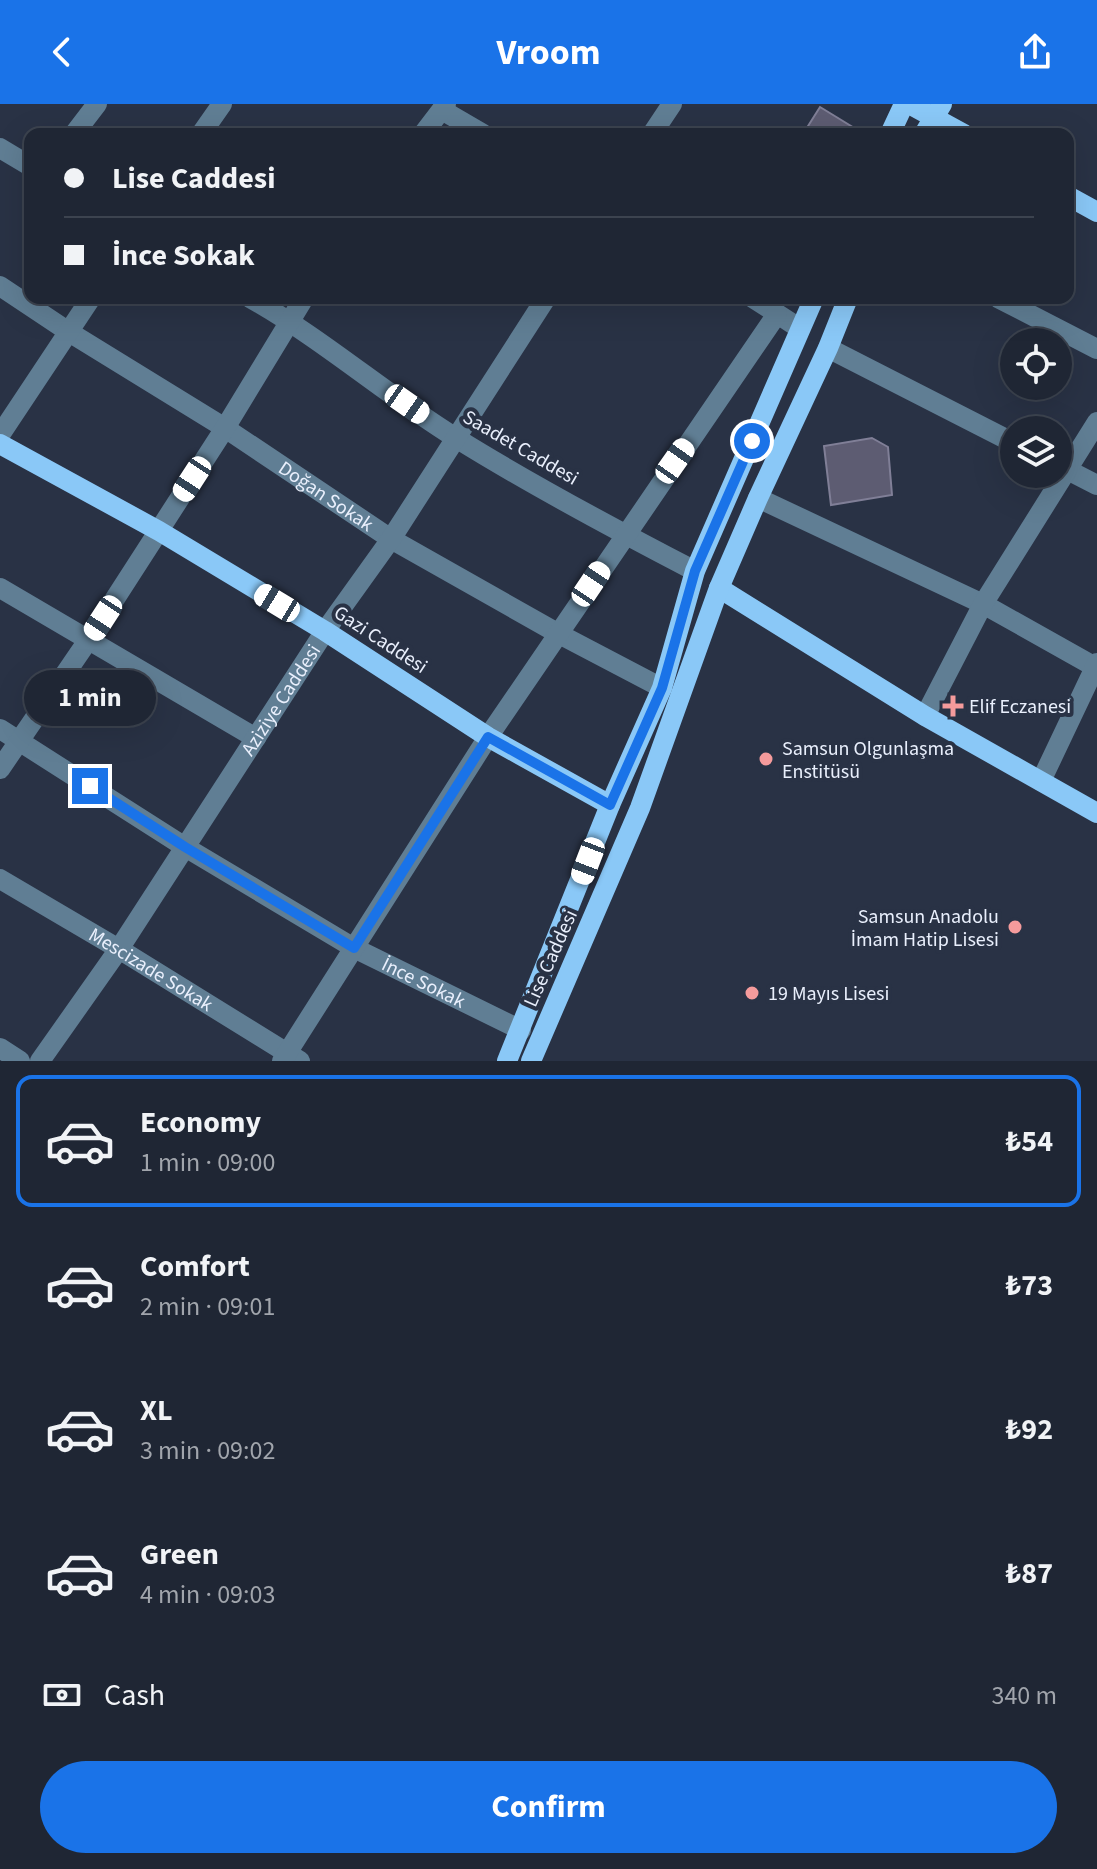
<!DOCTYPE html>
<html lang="en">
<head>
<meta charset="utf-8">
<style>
  body { margin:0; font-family:"Source Sans 3",sans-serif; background:#2c3240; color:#f1f3f6; height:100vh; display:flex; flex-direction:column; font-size:30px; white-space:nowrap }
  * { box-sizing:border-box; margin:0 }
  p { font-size:26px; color:#a1a5ac }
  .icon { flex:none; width:44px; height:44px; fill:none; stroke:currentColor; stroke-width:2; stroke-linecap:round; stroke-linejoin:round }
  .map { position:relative; height:957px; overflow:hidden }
  .details { display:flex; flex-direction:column; background:#1f2634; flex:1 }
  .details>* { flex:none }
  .banner { position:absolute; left:24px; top:24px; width:1050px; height:176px; border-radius:16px; box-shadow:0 8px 32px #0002,0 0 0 2px #3c434f; display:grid; align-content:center; height:176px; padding:0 40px; background:#1f2634 }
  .buttons { position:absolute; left:1000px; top:224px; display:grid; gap:16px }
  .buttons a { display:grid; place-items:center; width:72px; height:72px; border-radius:50%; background:#1f2634; box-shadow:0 8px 32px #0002,0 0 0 2px #3c434f; font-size:40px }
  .end { position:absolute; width:36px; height:36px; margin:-18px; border:10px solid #1a73e8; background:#fff; box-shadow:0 0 0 4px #fff }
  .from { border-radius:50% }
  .bubble { position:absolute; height:56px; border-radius:28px; background:#1f2634; box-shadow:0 8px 32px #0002,0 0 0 2px #3c434f; font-size:26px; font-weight:700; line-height:56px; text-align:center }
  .car { position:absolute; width:24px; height:48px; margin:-24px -12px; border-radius:10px; box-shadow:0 0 6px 2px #0007; background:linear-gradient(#fff 24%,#345 0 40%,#fff 0 76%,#345 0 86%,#fff 0) }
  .banner b { display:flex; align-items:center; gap:28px; height:76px; font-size:30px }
  .banner b+b { border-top:2px solid #3c434f }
  .banner i { width:20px; height:20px; background:#f1f3f6 }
  ul { padding:14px 0 0; list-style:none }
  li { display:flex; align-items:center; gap:24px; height:132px; margin:0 16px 12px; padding:0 24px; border:4px solid transparent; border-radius:16px }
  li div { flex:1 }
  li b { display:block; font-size:30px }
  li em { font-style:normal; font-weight:700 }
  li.current { border-color:#1a73e8 }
  li>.icon { width:72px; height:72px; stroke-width:1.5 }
  .pay { display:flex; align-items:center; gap:20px; height:88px; padding:0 40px; font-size:30px }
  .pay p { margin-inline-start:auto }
  .cta { display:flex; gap:16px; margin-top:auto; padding:16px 40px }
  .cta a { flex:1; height:92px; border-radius:48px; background:#1a73e8; color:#fff; font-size:32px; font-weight:700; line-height:92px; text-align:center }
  header { display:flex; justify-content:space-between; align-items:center; height:104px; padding:0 40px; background:#1a73e8; color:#fff; font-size:36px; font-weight:700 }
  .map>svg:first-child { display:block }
</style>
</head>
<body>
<header><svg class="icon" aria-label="back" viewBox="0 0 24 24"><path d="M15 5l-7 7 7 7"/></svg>Vroom<svg class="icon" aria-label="share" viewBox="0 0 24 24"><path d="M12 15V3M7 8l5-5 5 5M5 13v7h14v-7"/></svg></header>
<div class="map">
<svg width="1097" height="957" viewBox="0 0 1097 957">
  <rect width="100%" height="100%" fill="#293245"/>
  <!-- building -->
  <g fill="#5d5c72" stroke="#807f97" stroke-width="2">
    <path d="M820,3L864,30H803Z"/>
    <path d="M872,334L888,343L892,391L831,401L824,342Z"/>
  </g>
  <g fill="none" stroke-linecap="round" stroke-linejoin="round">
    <!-- minor -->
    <g stroke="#607e94" stroke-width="20">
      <path d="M442,6L483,30"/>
      <path d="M74,30L97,0"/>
      <path d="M201,30L222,0"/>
      <path d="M423,30L446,0"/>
      <path d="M652,30L672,0"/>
      <path d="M0,44L30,62"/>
      <path id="s1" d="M0,182L69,228L225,324L391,435L559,530L662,584"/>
      <path d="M250,194C323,235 385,290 456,334C533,382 614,425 695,467"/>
      <path d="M753,194L799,224"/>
      <path d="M998,194L1097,245"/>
      <path d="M828,244L1014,339"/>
      <path d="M0,331L91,194"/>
      <path d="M1058,361L1097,381"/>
      <path d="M758,394L983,500L1097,564"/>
      <path d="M0,484L256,634"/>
      <path d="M925,612L983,500L1097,318"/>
      <path id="s2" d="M0,625L185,743L354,844L521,926"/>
      <path d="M0,665L89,535L225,324L304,194"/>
      <path d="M1041,677L1097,559"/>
      <path id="s3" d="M0,775L119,845L300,957"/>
      <path d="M0,944L20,957"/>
      <path id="s4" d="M40,957L119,845L325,527L391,435L546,194"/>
      <path d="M282,957L488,633L777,210"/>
    </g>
    <!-- major -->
    <g stroke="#8ac8f7" stroke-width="20">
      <path d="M909,0L964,30"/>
      <path d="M890,30L904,0"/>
      <path d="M924,30L942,0"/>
      <path d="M1068,92L1097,108"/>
      <path d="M0,340L159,427L325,527L488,633L610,701"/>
      <path d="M719,484L925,612L1097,709"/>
      <path d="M507,957L610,701L662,584L695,467L814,194"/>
      <path d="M531,957L640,704L719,484L758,394L828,244L848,194"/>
    </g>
  </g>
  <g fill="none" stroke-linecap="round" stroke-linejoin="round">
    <!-- route -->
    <path stroke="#1a73e8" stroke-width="10" d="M90,682L185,743L354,844L488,633L610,701L662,584L695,467L752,337"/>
  </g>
  <!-- markers -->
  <g fill="#f59b9c" stroke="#293245" stroke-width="3">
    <path d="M949 590h8v8h8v8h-8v8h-8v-8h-8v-8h8z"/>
    <circle cx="766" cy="655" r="8"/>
    <circle cx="1015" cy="823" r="8"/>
    <circle cx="752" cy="889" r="8"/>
  </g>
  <g text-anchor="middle" stroke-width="8" stroke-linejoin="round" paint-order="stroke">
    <!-- street labels -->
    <g font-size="20" fill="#e9effc" stroke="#293245">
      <text transform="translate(521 343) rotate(30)" y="7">Saadet Caddesi</text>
      <text dy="7" stroke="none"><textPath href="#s1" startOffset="388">Doğan Sokak</textPath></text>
      <text transform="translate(381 535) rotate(33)" y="7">Gazi Caddesi</text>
      <text dy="7" stroke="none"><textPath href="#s4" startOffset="434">Aziziye Caddesi</textPath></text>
      <text transform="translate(550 854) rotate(-66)" y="7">Lise Caddesi</text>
      <text dy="7" stroke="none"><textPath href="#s3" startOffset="176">Mescizade Sokak</textPath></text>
      <text dy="7" stroke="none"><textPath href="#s2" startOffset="494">İnce Sokak</textPath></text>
    </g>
    <!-- poi labels -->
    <g font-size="20" fill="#e9effc" stroke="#293245" text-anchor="start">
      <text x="969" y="609">Elif Eczanesi</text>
      <text x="782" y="651">Samsun Olgunlaşma<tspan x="782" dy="23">Enstitüsü</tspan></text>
      <text x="999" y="819" text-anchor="end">Samsun Anadolu<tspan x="999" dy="23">İmam Hatip Lisesi</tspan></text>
      <text x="768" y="896">19 Mayıs Lisesi</text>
    </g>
  </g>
</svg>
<div class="buttons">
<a><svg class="icon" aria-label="locate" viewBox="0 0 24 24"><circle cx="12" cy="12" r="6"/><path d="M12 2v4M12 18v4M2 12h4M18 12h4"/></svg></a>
<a><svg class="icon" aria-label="layers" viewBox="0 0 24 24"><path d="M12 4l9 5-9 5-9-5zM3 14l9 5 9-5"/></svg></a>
</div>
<i class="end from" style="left:752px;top:337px"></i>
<i class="end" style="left:90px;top:682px"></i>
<div class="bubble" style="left:24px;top:566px;width:132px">1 min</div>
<i class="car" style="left:407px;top:300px;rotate:125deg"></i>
<i class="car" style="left:675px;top:357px;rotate:35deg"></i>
<i class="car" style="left:192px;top:375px;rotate:213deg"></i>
<i class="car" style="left:591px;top:480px;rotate:34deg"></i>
<i class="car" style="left:277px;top:499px;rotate:301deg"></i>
<i class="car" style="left:103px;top:514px;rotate:213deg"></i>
<i class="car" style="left:588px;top:757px;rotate:201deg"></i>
<div class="banner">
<b><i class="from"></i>Lise Caddesi</b>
<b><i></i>İnce Sokak</b>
</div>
</div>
<section class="details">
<ul>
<li class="current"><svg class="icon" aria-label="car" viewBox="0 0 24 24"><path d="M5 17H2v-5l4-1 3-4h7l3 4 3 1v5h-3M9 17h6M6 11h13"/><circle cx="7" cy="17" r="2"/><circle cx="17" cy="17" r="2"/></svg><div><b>Economy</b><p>1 min · 09:00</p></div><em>₺54</em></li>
<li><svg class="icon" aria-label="car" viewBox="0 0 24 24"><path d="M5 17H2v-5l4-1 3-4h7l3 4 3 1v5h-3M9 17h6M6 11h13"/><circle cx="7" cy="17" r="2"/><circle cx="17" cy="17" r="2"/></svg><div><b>Comfort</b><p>2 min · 09:01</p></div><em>₺73</em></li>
<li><svg class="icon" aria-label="car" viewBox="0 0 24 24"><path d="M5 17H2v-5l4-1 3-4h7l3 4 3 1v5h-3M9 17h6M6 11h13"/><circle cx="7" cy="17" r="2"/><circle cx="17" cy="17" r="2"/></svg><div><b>XL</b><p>3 min · 09:02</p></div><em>₺92</em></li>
<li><svg class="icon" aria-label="car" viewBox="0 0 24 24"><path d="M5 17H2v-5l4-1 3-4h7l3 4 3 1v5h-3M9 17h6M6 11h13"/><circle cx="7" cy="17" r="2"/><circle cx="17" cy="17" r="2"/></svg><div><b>Green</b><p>4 min · 09:03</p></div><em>₺87</em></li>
</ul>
<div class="pay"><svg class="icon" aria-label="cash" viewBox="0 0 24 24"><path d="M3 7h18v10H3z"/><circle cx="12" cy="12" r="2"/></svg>Cash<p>340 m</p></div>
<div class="cta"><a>Confirm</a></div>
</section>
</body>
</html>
